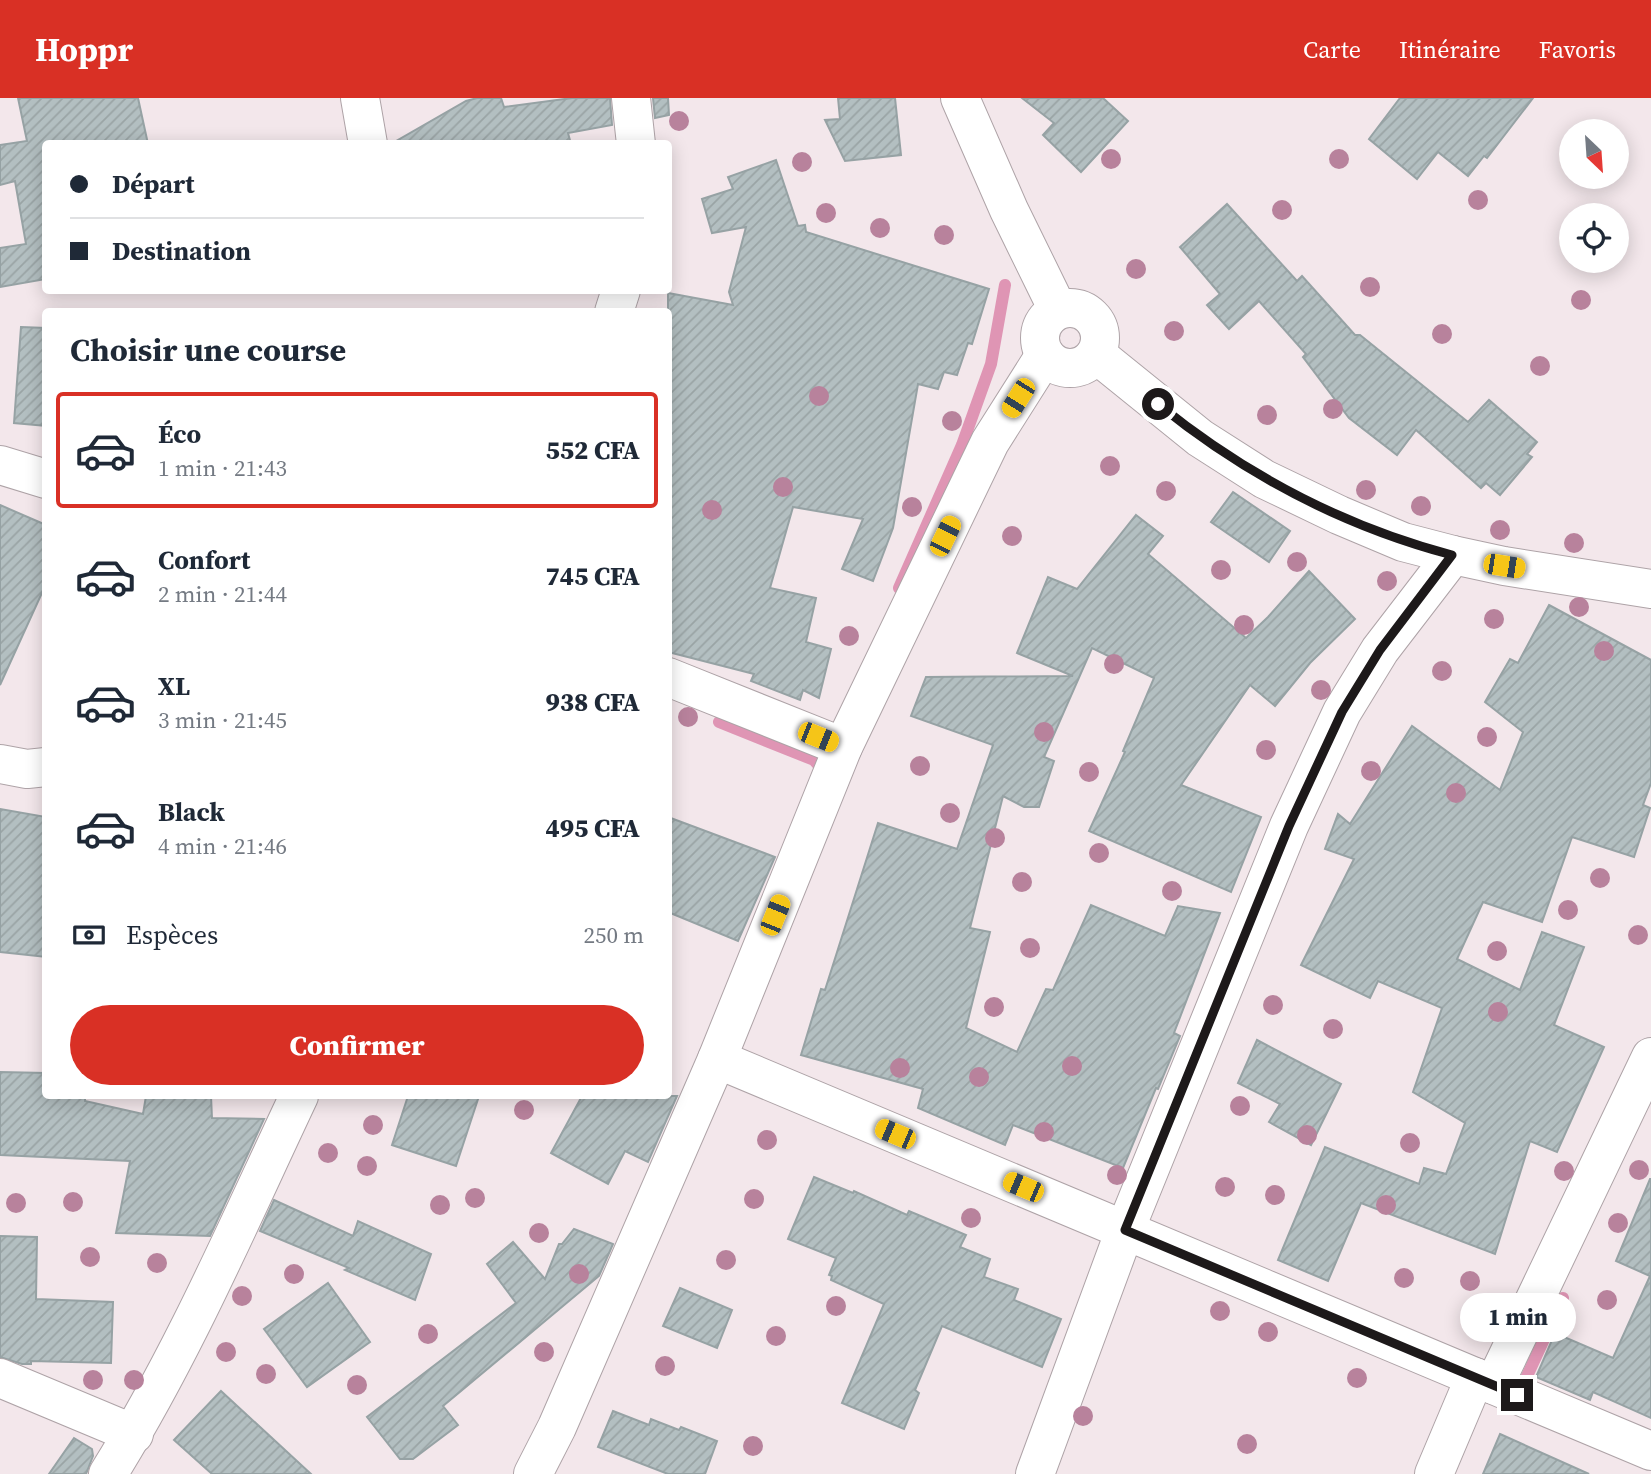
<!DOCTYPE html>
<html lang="fr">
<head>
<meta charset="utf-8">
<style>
  body { margin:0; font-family:"Source Serif 4",serif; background:#f2f2f3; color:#1f2937; height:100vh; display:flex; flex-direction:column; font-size:26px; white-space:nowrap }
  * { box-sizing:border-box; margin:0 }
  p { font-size:23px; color:#747a83 }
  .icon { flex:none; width:38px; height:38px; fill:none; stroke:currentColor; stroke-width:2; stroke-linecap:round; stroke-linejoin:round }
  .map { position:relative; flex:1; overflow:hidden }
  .details { position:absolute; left:42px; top:210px; width:630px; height:791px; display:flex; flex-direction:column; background:#fff; border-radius:7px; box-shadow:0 4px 18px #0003 }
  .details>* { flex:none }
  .top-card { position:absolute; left:42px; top:42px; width:630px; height:154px; border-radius:7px; box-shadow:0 4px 18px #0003; display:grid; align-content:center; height:154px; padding:0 28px; background:#fff }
  .needle { width:46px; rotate:155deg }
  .controls { position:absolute; left:1559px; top:21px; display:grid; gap:14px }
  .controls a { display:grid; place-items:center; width:70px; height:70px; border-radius:50%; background:#fff; box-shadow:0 4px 18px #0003; font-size:35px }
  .end { position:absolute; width:32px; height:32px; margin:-16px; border:9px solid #1d191a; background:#fff; box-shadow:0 0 0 4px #fff }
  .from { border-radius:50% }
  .bubble { position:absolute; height:49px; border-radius:24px; background:#fff; box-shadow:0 4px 18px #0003; font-size:23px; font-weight:800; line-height:49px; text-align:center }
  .car { position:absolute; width:21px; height:42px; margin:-21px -10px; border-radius:9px; box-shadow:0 0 5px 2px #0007; background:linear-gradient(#f5c518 24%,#345 0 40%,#f5c518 0 76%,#345 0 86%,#f5c518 0) }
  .top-card b { display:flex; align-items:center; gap:24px; height:66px; font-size:26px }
  .top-card b+b { border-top:2px solid #e0e1e3 }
  .top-card i { width:18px; height:18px; background:#1f2937 }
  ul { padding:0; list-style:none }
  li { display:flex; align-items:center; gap:21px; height:116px; margin:0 14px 10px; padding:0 14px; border:4px solid transparent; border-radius:7px }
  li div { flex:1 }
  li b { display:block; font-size:26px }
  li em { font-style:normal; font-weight:800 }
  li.on { border-color:#d93025 }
  li>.icon { width:63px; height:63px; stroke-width:1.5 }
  h2 { padding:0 28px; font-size:32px; line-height:84px }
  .pay { display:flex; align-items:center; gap:18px; height:77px; padding:0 28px; font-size:26px }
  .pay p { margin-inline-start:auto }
  .button { display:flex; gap:14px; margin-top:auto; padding:14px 28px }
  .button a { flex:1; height:80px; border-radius:42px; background:#d93025; color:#fff; font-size:28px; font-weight:800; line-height:80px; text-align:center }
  header { display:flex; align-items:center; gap:42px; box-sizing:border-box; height:98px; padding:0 35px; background:#d93025; color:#fff }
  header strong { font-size:33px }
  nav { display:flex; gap:38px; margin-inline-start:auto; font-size:24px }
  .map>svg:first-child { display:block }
</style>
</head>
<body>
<header>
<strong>Hoppr</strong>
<nav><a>Carte</a><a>Itinéraire</a><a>Favoris</a></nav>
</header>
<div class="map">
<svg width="1651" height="1376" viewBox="0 0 1651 1376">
  <defs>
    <pattern id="building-hatch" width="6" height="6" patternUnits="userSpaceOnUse" patternTransform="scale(1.75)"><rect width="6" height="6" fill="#b3bfc1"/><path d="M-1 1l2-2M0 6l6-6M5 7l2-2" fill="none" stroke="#9aa4a5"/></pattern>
  </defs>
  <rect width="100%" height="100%" fill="#f3e7eb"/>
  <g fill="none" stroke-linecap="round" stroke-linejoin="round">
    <!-- stream -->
    <g stroke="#df95b4" stroke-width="12">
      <path d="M899,490L962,347L991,266L1005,187"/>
      <path d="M719,624L814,662L821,670L823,677"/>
      <path d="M1522,1289L1563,1200"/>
    </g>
  </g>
  <!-- building -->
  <g fill="url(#building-hatch)" stroke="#96a2a4" stroke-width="2">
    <path d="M18,0H138L148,46H46V181L0,189V150L26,146L15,83L0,87V47L27,43Z"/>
    <path d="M477,0H501L504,9L572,0H610L612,27L568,35L571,46H391L466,3Z"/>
    <path d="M653,0H668L669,17L655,20Z"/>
    <path d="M838,0H895L901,57L845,63L825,22L840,21Z"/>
    <path d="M1022,0H1103L1128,23L1081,74L1043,37L1054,25Z"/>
    <path d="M1400,0H1533L1487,60L1484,58L1468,78L1438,54L1417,81L1369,41Z"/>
    <path d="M776,62L798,128L805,127L806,134L989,191L972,246L968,245L957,277L944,274L938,291L918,286L893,430L873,483L842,471L863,421L793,409L770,490L816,500L806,544L831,551L819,600L803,592L800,602L751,583L754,576L668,554V195L733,207L729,194L746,129L712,135L702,101L733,91L728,79Z"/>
    <path d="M1227,106L1297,183L1302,178L1355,237H1360L1468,324L1489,302L1537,344L1527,356L1532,359L1500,397L1486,385L1481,390L1416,332L1397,357L1349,320L1303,259L1306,256L1259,203L1229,231L1207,207L1220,196L1180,149Z"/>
    <path d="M21,229L46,230V328L14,325Z"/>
    <path d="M1233,394L1290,433L1269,464L1211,424Z"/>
    <path d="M0,407L46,427V486L0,587Z"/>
    <path d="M1136,417L1163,438L1148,456L1246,540L1268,519L1309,473L1355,521L1310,565L1275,608L1250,587L1181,687L1261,719L1231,794L1089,733L1125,654L1123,653L1154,580L1092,550L1044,659L1054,663L1039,709H1024L1003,698L970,830L990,834L966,930L1017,954L1046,891L1053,892L1091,807L1165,838L1178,808L1220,815L1174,935L1180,938L1158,991L1156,990L1123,1070L1013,1027L1005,1047L918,1010L923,991L801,957L821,891L825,892L878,725L957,751L993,647L911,618L926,579L1073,578L1017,555L1048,479L1077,491Z"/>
    <path d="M1549,507L1651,562V685L1643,707L1650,710L1634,759L1572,739L1542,824L1483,804L1457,861L1520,892L1542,834L1584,849L1554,927L1604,949L1557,1054L1530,1043L1495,1156L1361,1105L1328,1183L1278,1162L1325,1049L1419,1086L1424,1070L1446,1076L1465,1025L1413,994L1442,910L1378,883L1370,900L1301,867L1354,761L1325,751L1338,716L1350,726L1412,628L1500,692L1523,634L1485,604L1510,561L1518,565Z"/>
    <path d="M0,711L46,719V859L0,854Z"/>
    <path d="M668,719L775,759L738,843L668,814Z"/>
    <path d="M1257,942L1341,986L1311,1047L1269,1024L1280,1006L1238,985Z"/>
    <path d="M0,974L46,975V998H85V1003L143,1016L146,998H211L212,1020L264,1021L210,1138L116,1135L130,1063L0,1057Z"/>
    <path d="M408,998H479L456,1068L392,1047Z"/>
    <path d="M582,998H677L648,1064L625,1053L608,1086L551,1055Z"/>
    <path d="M814,1079L853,1095L854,1093L907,1117L909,1113L966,1137L960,1149L990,1161L984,1179L1018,1191L1014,1202L1061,1221L1042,1269L942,1228L915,1292L919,1295L904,1331L842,1305L884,1206L831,1182L832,1178L829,1177L836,1160L788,1141Z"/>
    <path d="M1650,1081H1651V1320L1593,1294L1590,1302L1536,1279L1555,1235L1613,1260L1650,1178L1616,1163Z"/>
    <path d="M274,1102L353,1138L358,1123L431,1156L415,1202L345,1172L349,1170L260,1133Z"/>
    <path d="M574,1131L613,1146L599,1178L443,1308L458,1327L413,1361H400L367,1319L516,1205L487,1166L513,1144L545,1181L559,1146H562Z"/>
    <path d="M0,1138L37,1139L36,1201L113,1204L111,1265L31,1263V1266H22L0,1259Z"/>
    <path d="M328,1185L370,1244L307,1289L264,1231Z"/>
    <path d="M680,1190L732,1212L717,1250L663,1228Z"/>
    <path d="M221,1293L311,1376H212L174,1342Z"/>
    <path d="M613,1313L649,1327L651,1321L679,1332L681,1329L717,1343L705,1376H668L598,1349Z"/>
    <path d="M1500,1336L1589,1376H1483Z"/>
    <path d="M74,1340L92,1351L93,1358L86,1376H49Z"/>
  </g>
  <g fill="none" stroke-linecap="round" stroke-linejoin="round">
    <!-- street casing -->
    <g stroke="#aea3a7" stroke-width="40">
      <g id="street">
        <path d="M360,0L368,46"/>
        <path d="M631,0L636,46"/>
        <path d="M960,0L1009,112L1058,212"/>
        <circle cx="1070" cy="240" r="30"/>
        <path d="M614,214L621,192"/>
        <path d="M1096,256L1200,340L1264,381L1339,417L1403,444L1453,457L1504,468L1651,491"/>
        <path d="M0,367L46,381"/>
        <path d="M668,579L843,649"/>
        <path d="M0,666L27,671L46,669"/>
        <path d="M717,961L1651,1353"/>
        <path d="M0,1280L134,1336"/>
        <path d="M1494,1287L1651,959"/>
        <path d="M108,1376C183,1256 239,1125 299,998"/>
        <path d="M533,1376L557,1329L717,961L843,649L990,344L1045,257"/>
        <path d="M1035,1376L1125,1132L1289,728L1342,614L1380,552L1453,457"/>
        <path d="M1434,1376L1475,1279"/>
      </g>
    </g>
    <!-- street -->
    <use href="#street" stroke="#fff" stroke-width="38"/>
  </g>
  <!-- trees -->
  <g fill="#b8829c">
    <circle cx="679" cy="23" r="10"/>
    <circle cx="1111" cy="61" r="10"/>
    <circle cx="1339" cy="61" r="10"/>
    <circle cx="802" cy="64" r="10"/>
    <circle cx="1478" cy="102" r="10"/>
    <circle cx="1282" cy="112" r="10"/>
    <circle cx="826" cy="115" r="10"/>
    <circle cx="880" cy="130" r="10"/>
    <circle cx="944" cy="137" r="10"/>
    <circle cx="1136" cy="171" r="10"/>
    <circle cx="1370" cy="189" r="10"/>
    <circle cx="1581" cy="202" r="10"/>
    <circle cx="1174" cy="233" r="10"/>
    <circle cx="1442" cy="236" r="10"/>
    <circle cx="1540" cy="268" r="10"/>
    <circle cx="819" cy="298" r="10"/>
    <circle cx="1333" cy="311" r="10"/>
    <circle cx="1267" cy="317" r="10"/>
    <circle cx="952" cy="323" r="10"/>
    <circle cx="1110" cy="368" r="10"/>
    <circle cx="783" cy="389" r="10"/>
    <circle cx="1366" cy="392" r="10"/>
    <circle cx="1166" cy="393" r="10"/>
    <circle cx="1421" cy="408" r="10"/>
    <circle cx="912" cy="409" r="10"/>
    <circle cx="712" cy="412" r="10"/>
    <circle cx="1500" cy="432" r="10"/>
    <circle cx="1012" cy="438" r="10"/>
    <circle cx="1574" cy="445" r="10"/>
    <circle cx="1297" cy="464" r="10"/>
    <circle cx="1221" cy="472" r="10"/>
    <circle cx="1387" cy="483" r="10"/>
    <circle cx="1579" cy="509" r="10"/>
    <circle cx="1494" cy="521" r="10"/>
    <circle cx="1244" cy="527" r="10"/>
    <circle cx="849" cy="538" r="10"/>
    <circle cx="1604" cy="553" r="10"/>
    <circle cx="1114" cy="566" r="10"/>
    <circle cx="1442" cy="573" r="10"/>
    <circle cx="1321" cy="592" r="10"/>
    <circle cx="688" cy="619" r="10"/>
    <circle cx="1044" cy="634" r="10"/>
    <circle cx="1487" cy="639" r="10"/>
    <circle cx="1266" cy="652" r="10"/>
    <circle cx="920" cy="668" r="10"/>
    <circle cx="1371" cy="673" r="10"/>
    <circle cx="1089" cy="674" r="10"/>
    <circle cx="1456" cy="695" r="10"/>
    <circle cx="950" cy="715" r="10"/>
    <circle cx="995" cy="740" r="10"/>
    <circle cx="1099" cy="755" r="10"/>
    <circle cx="1600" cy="780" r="10"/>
    <circle cx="1022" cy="784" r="10"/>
    <circle cx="1172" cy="793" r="10"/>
    <circle cx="1568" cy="812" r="10"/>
    <circle cx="1638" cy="837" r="10"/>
    <circle cx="1030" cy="850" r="10"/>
    <circle cx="1497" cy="853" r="10"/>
    <circle cx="1273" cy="907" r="10"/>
    <circle cx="994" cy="909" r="10"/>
    <circle cx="1498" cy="914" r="10"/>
    <circle cx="1333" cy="931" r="10"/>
    <circle cx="1072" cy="968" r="10"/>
    <circle cx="900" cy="970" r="10"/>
    <circle cx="979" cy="979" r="10"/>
    <circle cx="1240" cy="1008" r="10"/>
    <circle cx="524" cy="1012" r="10"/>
    <circle cx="373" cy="1027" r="10"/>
    <circle cx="1044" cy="1034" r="10"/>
    <circle cx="1307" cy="1037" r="10"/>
    <circle cx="767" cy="1042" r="10"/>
    <circle cx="1410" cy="1045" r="10"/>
    <circle cx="328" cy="1055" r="10"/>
    <circle cx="367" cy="1068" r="10"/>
    <circle cx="1639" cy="1072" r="10"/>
    <circle cx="1564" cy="1073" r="10"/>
    <circle cx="1117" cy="1077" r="10"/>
    <circle cx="1225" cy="1089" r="10"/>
    <circle cx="1275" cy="1097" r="10"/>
    <circle cx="475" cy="1100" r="10"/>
    <circle cx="754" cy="1101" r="10"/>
    <circle cx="73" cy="1104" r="10"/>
    <circle cx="16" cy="1105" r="10"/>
    <circle cx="440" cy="1107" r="10"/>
    <circle cx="1386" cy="1107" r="10"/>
    <circle cx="971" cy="1120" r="10"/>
    <circle cx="1618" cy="1125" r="10"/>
    <circle cx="539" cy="1135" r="10"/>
    <circle cx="90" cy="1159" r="10"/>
    <circle cx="726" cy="1162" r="10"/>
    <circle cx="157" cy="1165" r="10"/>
    <circle cx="294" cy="1176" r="10"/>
    <circle cx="579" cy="1176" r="10"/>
    <circle cx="1404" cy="1180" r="10"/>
    <circle cx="1470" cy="1183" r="10"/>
    <circle cx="242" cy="1198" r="10"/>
    <circle cx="1607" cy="1202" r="10"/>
    <circle cx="836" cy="1208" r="10"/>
    <circle cx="1220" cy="1213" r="10"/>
    <circle cx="1268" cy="1234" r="10"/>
    <circle cx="428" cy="1236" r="10"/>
    <circle cx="776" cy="1238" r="10"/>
    <circle cx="226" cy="1254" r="10"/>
    <circle cx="544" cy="1254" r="10"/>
    <circle cx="665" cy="1268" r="10"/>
    <circle cx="266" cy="1276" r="10"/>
    <circle cx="1357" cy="1280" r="10"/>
    <circle cx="93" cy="1282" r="10"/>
    <circle cx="134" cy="1282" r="10"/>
    <circle cx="357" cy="1287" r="10"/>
    <circle cx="1083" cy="1318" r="10"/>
    <circle cx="1247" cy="1346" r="10"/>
    <circle cx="753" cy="1348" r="10"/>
  </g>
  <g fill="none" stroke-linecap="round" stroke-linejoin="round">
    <!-- route -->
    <path stroke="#1d191a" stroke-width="9" d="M1158,306C1247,378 1342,428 1452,457L1380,552L1342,614L1289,728L1125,1132L1517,1297"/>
  </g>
</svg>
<div class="controls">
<a><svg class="needle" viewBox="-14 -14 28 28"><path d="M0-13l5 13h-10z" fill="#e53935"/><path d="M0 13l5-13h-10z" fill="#747a83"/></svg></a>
<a><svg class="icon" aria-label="locate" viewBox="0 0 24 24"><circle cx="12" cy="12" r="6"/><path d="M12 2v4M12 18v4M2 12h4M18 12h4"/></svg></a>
</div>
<i class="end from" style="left:1158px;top:306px"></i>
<i class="end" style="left:1517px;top:1297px"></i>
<div class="bubble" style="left:1460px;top:1195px;width:116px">1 min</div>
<i class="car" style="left:1018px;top:300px;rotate:212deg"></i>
<i class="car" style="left:945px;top:438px;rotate:26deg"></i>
<i class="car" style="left:1504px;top:468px;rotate:99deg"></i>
<i class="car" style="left:818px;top:639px;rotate:112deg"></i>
<i class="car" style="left:775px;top:817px;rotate:22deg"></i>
<i class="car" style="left:895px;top:1036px;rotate:293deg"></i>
<i class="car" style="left:1023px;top:1089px;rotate:293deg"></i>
<div class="top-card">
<b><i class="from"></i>Départ</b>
<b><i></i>Destination</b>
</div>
<section class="details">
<h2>Choisir une course</h2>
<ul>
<li class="on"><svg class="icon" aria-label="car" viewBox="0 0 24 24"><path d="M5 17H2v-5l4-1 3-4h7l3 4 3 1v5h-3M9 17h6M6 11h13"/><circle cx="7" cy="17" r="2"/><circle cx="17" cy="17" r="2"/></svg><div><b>Éco</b><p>1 min · 21:43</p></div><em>552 CFA</em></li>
<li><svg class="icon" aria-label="car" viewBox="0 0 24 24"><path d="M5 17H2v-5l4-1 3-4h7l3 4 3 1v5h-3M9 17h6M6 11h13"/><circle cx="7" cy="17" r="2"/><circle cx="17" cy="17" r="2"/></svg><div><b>Confort</b><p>2 min · 21:44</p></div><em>745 CFA</em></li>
<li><svg class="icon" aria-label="car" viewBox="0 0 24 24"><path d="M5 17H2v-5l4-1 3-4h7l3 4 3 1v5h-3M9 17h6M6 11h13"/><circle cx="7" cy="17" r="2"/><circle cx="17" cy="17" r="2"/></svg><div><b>XL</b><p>3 min · 21:45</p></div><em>938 CFA</em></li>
<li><svg class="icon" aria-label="car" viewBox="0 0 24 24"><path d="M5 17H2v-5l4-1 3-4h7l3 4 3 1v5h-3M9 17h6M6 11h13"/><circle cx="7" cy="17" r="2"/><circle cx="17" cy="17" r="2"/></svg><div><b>Black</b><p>4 min · 21:46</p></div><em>495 CFA</em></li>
</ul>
<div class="pay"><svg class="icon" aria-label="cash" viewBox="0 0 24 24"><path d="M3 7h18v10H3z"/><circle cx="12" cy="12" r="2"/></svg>Espèces<p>250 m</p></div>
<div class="button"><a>Confirmer</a></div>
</section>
</div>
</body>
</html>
